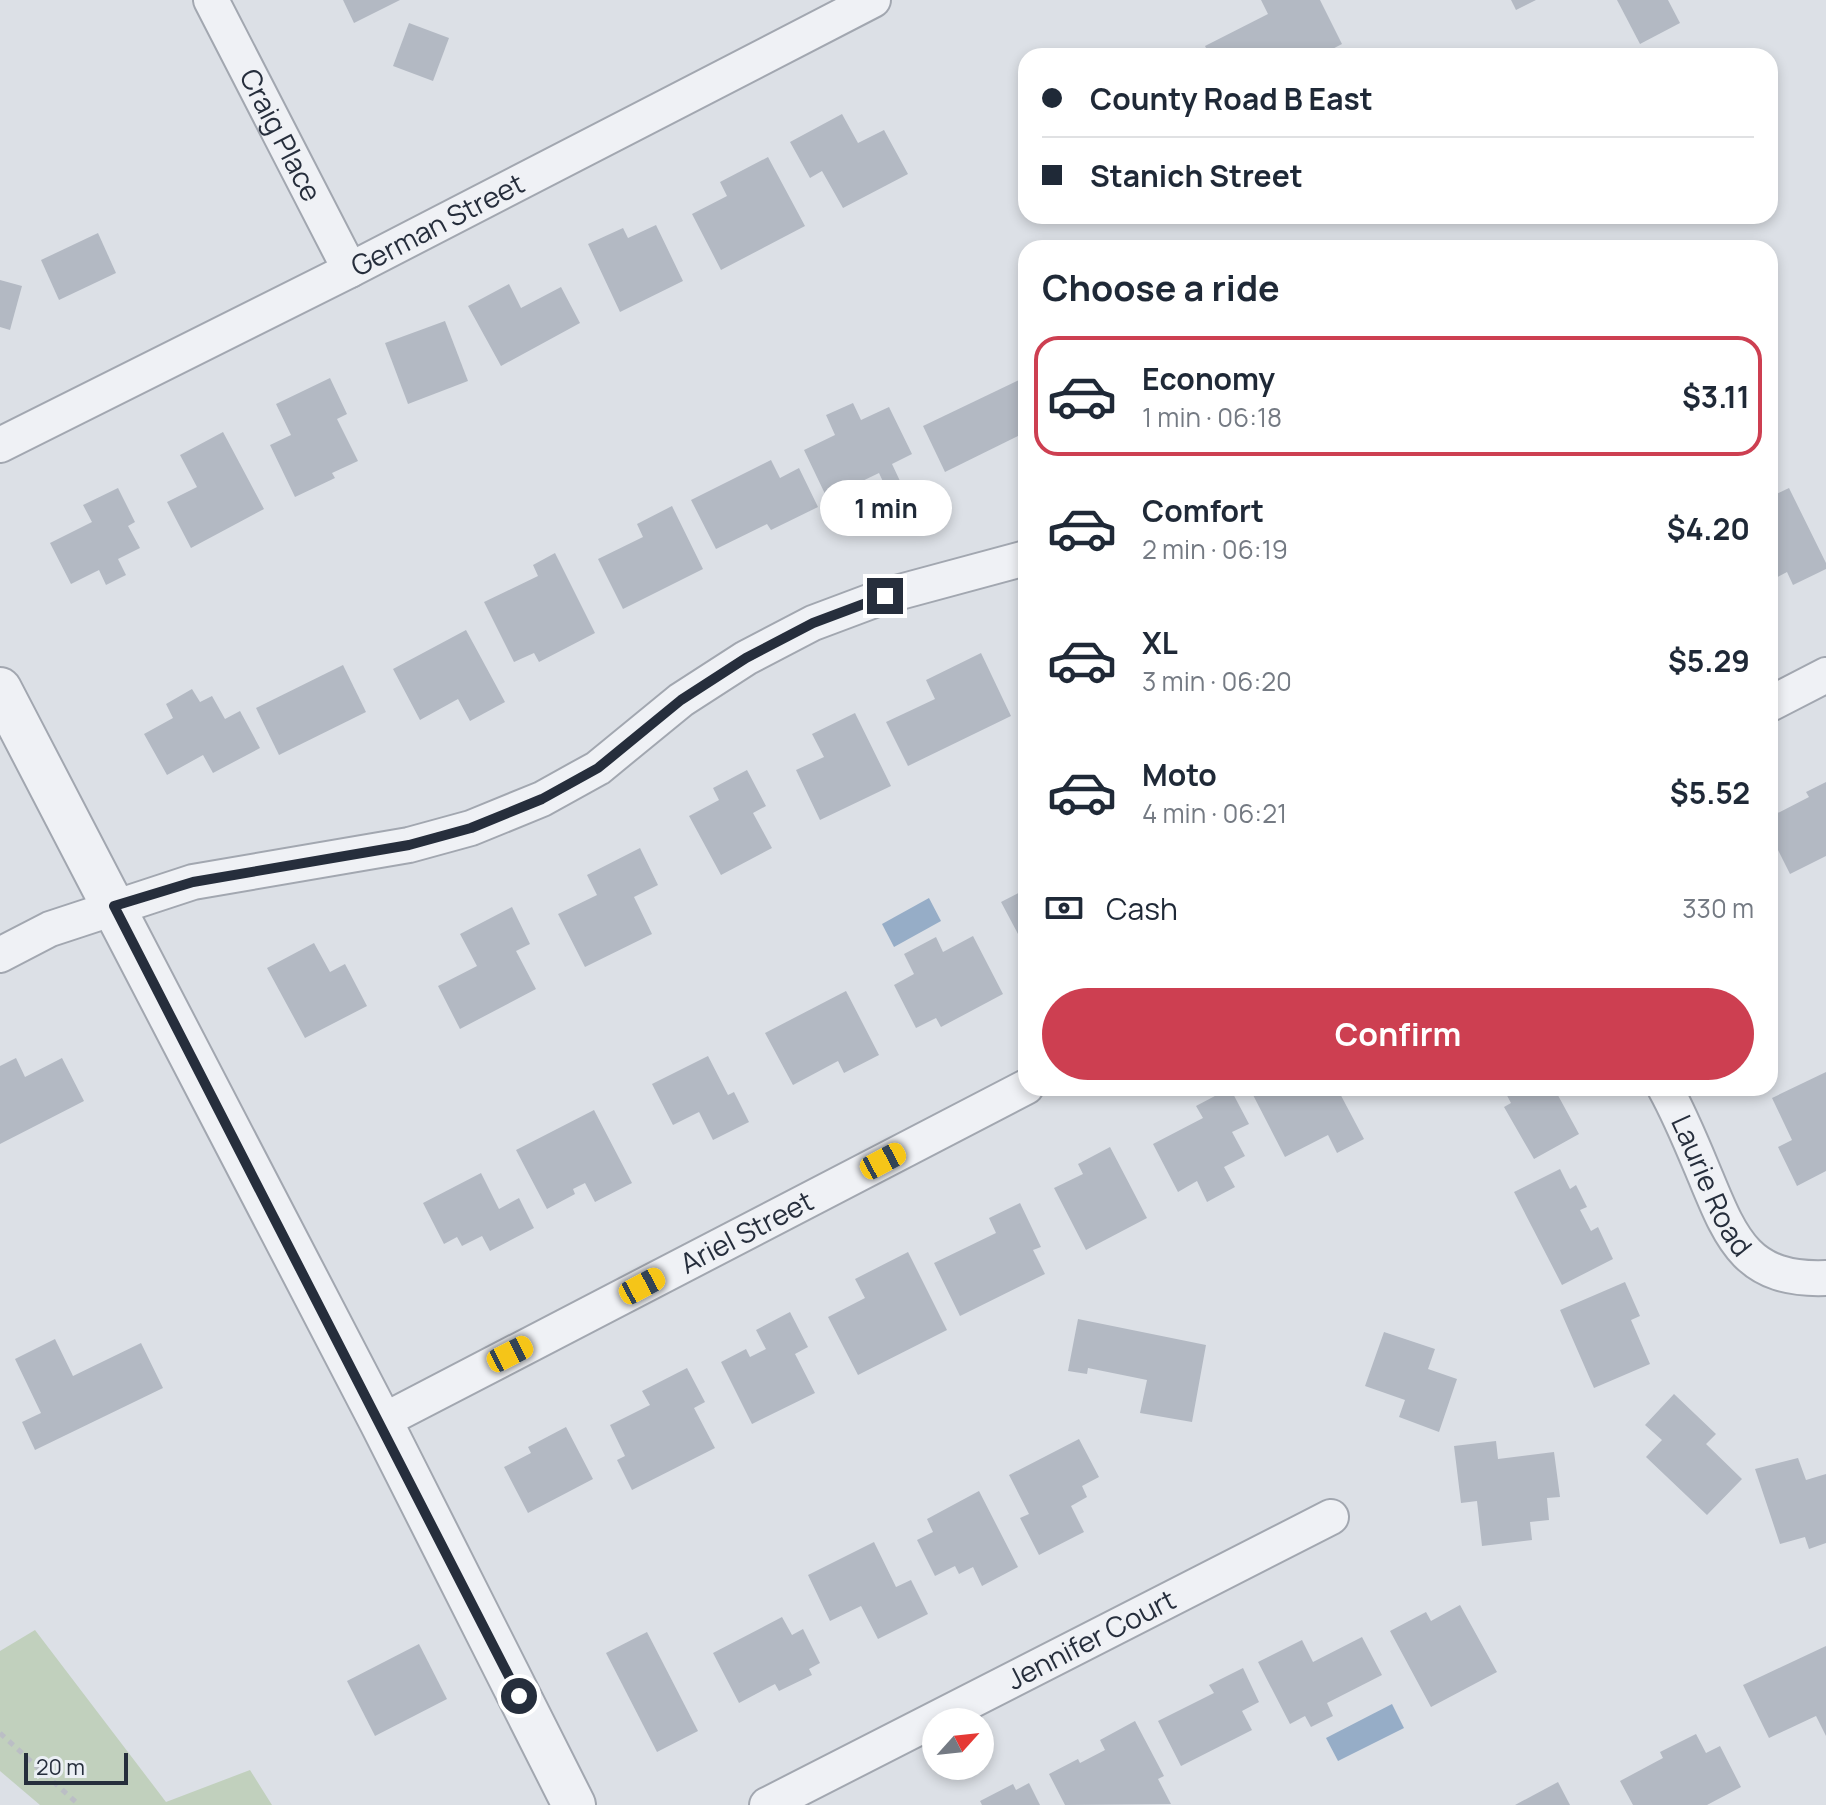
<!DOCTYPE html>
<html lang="en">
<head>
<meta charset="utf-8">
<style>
  body { margin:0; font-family:Manrope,sans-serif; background:#f2f2f3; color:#1f2937; height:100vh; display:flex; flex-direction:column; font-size:30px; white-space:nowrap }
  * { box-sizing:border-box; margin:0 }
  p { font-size:26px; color:#747a83 }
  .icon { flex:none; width:44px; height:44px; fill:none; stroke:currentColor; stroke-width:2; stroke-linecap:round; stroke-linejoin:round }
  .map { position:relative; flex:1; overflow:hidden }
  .side { position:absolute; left:1018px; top:240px; width:760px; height:856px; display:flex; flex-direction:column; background:#fff; border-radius:24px; box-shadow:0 4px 12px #0003 }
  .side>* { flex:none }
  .guide { position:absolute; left:1018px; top:48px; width:760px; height:176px; border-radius:24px; box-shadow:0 4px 12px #0003; display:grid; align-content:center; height:176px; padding:0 24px; background:#fff }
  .needle { width:52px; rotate:63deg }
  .fabs { position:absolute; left:922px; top:1708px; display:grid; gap:16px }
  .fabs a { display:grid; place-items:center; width:72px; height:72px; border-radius:50%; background:#fff; box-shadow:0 4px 12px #0003; font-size:40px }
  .scale { position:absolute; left:24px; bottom:20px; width:104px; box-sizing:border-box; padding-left:8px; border:4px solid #262e3c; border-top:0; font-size:22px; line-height:28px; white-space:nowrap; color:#262e3c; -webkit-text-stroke:6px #ebeff4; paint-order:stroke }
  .end { position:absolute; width:36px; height:36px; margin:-18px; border:10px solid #262e3c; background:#fff; box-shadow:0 0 0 4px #fff }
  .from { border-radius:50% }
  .bubble { position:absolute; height:56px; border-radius:28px; background:#fff; box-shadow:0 4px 12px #0003; font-size:26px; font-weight:700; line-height:56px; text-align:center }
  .car { position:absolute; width:24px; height:48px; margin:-24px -12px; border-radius:10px; box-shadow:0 0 6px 2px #0007; background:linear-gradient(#f5c518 24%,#345 0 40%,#f5c518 0 76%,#345 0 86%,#f5c518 0) }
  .guide b { display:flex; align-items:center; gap:28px; height:76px; font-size:30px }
  .guide b+b { border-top:2px solid #e0e1e3 }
  .guide i { width:20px; height:20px; background:#1f2937 }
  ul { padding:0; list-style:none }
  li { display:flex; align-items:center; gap:24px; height:120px; margin:0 16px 12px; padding:0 8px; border:4px solid transparent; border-radius:24px }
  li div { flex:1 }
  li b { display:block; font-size:30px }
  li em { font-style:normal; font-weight:700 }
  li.on { border-color:#cd3f51 }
  li>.icon { width:72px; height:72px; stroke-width:1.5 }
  h2 { padding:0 24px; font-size:36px; line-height:96px }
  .pay { display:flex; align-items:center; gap:20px; height:88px; padding:0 24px; font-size:30px }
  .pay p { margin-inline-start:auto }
  .action { display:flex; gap:16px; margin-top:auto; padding:16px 24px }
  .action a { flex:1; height:92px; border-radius:48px; background:#cd3f51; color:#fff; font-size:32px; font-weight:700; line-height:92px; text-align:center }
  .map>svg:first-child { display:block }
</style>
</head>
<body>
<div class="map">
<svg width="1826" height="1805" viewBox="0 0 1826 1805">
  <rect width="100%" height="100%" fill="#dce0e6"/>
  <!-- green -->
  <path fill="#c1d0bd" d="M35,1630L166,1802L250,1770L272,1805H40L0,1771V1651Z"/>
  <!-- water -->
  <g fill="#96adc7">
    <path d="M929,898L941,921L894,947L882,924Z"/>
    <path d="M1392,1704L1404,1728L1338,1761L1326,1738Z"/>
  </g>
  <!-- building -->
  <g fill="#b3b9c3">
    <path d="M343,0H400L354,23Z"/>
    <path d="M1261,0H1320L1342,44L1319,56H1210L1205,46L1268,14Z"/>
    <path d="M1511,0H1536L1516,10Z"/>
    <path d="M1617,0H1668L1680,23L1640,44Z"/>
    <path d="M409,23L449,38L433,81L393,66Z"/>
    <path d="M842,114L858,143L884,130L908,174L843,208L822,171L810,178L790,142Z"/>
    <path d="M768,157L805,226L721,270L692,214L727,196L720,182Z"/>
    <path d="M656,225L683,281L620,312L588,244L623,228L628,238Z"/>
    <path d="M98,233L116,273L59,300L41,260Z"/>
    <path d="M0,280L22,286L10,330L0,327Z"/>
    <path d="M509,284L521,308L561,287L580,323L501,366L468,306Z"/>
    <path d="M445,321L468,381L408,404L385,343Z"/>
    <path d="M330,378L347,414L337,419L358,461L332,473L335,478L295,497L270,445L291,435L276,404Z"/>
    <path d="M1021,379L1026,389V432L945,472L923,426Z"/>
    <path d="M853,403L861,420L889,407L912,454L892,464L900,481L886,488L879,473L827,498L804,450L835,435L826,415Z"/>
    <path d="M223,432L264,509L191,548L167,502L197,487L180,455Z"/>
    <path d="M771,460L780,478L799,468L818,507L771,530L767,524L716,549L691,500Z"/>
    <path d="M118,488L135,522L128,526L140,548L118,559L126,575L106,585L99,570L71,584L50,543L92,522L83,505Z"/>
    <path d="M1789,488L1826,563V569L1793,585L1787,572L1770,581V497Z"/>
    <path d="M672,506L703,569L623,609L598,559L643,537L637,524Z"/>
    <path d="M555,553L595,633L539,662L534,653L514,662L484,602L538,576L533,565Z"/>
    <path d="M466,630L505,702L470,721L458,699L420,720L393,669Z"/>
    <path d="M981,653L1011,716L908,766L886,722L935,699L926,680Z"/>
    <path d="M343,665L366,712L279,755L256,708Z"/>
    <path d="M192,689L200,702L212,696L225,719L240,711L260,748L213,773L203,755L167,775L144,734L173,718L166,704Z"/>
    <path d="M855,713L891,786L820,820L796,770L824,757L812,734Z"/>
    <path d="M747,770L766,806L753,813L772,848L721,875L689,816L719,800L713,788Z"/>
    <path d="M1826,782V856L1790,874L1770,834V817L1809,797L1806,792Z"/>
    <path d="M640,848L658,885L634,897L652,934L585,967L558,914L597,895L587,875Z"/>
    <path d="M1026,889V949L1001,902Z"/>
    <path d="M512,907L530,944L516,951L536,989L460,1029L438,986L477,966L460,934Z"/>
    <path d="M973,936L1003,994L941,1027L936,1018L916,1028L894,985L914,974L904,954L936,937L943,952Z"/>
    <path d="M314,943L330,972L345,964L367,1006L305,1038L267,968Z"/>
    <path d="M846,991L879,1055L844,1073L838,1061L793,1085L765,1033Z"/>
    <path d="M708,1056L728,1095L734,1092L749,1122L713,1140L699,1112L673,1125L652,1084Z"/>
    <path d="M16,1058L25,1077L62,1058L84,1101L0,1144V1066Z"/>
    <path d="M1826,1072V1171L1797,1186L1778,1147L1792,1140L1772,1098Z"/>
    <path d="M1230,1088L1249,1124L1232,1132L1245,1156L1224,1167L1235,1187L1207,1202L1197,1181L1178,1192L1153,1144L1203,1118L1196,1106Z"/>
    <path d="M1261,1088H1337L1364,1139L1337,1153L1328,1135L1285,1157L1252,1093Z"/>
    <path d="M1503,1088H1554L1579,1134L1534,1159L1504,1107L1511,1103Z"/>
    <path d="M594,1110L632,1183L595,1202L585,1183L573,1189L575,1194L547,1209L516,1150Z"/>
    <path d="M1110,1147L1147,1218L1086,1250L1054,1188L1083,1174L1078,1164Z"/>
    <path d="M1560,1169L1570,1189L1576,1185L1587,1207L1580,1210L1591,1231L1598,1227L1613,1259L1562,1285L1514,1192Z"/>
    <path d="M481,1173L499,1209L519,1198L534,1228L490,1251L482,1236L462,1246L457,1237L444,1244L423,1203Z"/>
    <path d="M1020,1203L1041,1247L1033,1250L1045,1274L960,1316L934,1263L996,1233L989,1218Z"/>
    <path d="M908,1252L947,1330L858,1375L828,1317L865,1298L855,1279Z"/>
    <path d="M1625,1282L1640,1316L1631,1320L1650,1364L1594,1388L1560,1310Z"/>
    <path d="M790,1312L808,1347L795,1354L815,1393L752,1424L721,1362L746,1349L750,1357L766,1349L756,1330Z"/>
    <path d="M1078,1319L1206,1345L1192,1422L1140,1413L1147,1380L1088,1368L1087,1374L1068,1371Z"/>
    <path d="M1384,1332L1435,1349L1428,1369L1457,1379L1439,1432L1399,1417L1405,1400L1365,1386Z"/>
    <path d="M55,1339L73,1376L141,1343L163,1388L35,1450L22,1422L41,1413L15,1359Z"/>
    <path d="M687,1368L705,1402L694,1408L715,1448L632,1490L617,1460L625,1456L610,1425L650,1405L642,1391Z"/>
    <path d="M1674,1394L1716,1434L1706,1444L1742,1479L1707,1515L1646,1457L1662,1440L1645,1425Z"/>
    <path d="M566,1427L593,1479L528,1513L504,1467L531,1453L528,1447Z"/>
    <path d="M1079,1439L1099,1477L1082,1486L1087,1497L1071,1506L1084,1532L1039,1555L1020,1518L1029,1514L1009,1475Z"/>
    <path d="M1496,1441L1498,1459L1554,1452L1560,1497L1547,1498L1549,1520L1530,1522L1532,1540L1482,1546L1477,1501L1461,1503L1454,1446Z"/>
    <path d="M1798,1458L1806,1480L1826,1474V1543L1809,1549L1805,1537L1780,1544L1755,1469Z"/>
    <path d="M979,1491L1018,1567L982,1586L973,1567L959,1574L955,1566L935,1576L917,1540L933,1532L927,1519Z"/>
    <path d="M874,1542L896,1587L911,1580L928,1614L878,1639L861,1606L830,1621L808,1575Z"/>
    <path d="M1460,1605L1497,1672L1431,1707L1390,1631L1426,1612L1431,1621Z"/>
    <path d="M782,1617L792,1635L803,1629L820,1663L809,1669L812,1675L779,1691L775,1684L739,1703L713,1653Z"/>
    <path d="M647,1632L698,1731L657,1752L606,1653Z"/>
    <path d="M1362,1637L1382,1675L1327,1703L1333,1716L1311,1727L1305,1716L1290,1724L1258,1662L1302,1640L1313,1662Z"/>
    <path d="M419,1644L447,1699L375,1736L347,1681Z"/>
    <path d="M1826,1646V1736L1816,1716L1769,1738L1743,1685Z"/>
    <path d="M1243,1668L1259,1702L1242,1711L1252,1730L1181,1766L1158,1721L1214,1693L1209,1685Z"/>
    <path d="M1135,1721L1164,1776L1158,1779L1171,1804L1065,1805L1049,1774L1078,1759L1080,1763L1105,1750L1100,1740Z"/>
    <path d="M1696,1734L1706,1753L1720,1746L1741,1787L1707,1805H1633L1620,1781L1663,1758L1660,1752Z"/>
    <path d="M1558,1782L1570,1805H1515Z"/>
    <path d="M1029,1783L1040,1805H982L980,1801L1013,1784L1016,1790Z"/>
  </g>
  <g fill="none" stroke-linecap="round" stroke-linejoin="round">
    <!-- minor casing -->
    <g stroke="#a2a7b0" stroke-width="38">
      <g id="minor">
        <path id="s1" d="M211,0L350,270"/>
        <path id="s2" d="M0,445L350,270L873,0"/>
        <path d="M1770,704L1826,675"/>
        <path d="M0,955L50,929L193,882L409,845L471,828L542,799L598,768L681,700L746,658L813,623L885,596L1026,558"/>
        <path id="s3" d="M1665,1088C1681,1117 1693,1147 1706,1178C1732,1241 1748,1281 1826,1278"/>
        <path id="s4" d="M381,1422L1026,1087"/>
        <path id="s5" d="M767,1805L1331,1517"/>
      </g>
    </g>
    <!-- tertiary casing -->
    <g stroke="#a2a7b0" stroke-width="46">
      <path id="tertiary" d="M0,689L381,1422L574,1805"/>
    </g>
    <!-- path -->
    <path stroke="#bbbec5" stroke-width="5" stroke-dasharray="6 6" stroke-linecap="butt" d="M0,1733L79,1805"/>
    <!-- minor -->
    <use href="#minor" stroke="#eff1f5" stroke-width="34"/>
    <!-- tertiary -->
    <use href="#tertiary" stroke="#eff1f5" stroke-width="42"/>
  </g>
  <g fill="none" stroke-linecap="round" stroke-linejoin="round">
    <!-- route -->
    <path stroke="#262e3c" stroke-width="10" d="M519,1696L114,906L193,882L409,845L471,828L542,799L598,768L681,700L746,658L813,623L885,596"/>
  </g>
  <g text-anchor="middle" stroke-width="6" stroke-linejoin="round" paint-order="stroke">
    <!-- street labels -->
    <g font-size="28" fill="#262e3c" stroke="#ebeff4">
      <text dy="10" stroke="none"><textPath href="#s1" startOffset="152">Craig Place</textPath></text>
      <text dy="10" stroke="none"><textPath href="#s2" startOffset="490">German Street</textPath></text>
      <text dy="10" stroke="none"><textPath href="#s3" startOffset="108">Laurie Road</textPath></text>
      <text dy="10" stroke="none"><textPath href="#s4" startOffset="412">Ariel Street</textPath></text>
      <text dy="10" stroke="none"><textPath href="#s5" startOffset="364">Jennifer Court</textPath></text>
    </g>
  </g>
</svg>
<div class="fabs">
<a><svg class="needle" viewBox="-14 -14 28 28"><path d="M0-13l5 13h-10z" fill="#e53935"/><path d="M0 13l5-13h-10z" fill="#747a83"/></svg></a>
</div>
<div class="scale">20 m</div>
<i class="end from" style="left:519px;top:1696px"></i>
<i class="end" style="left:885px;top:596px"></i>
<div class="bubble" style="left:820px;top:480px;width:132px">1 min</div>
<i class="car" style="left:883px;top:1161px;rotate:62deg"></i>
<i class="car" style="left:642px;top:1286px;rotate:62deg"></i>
<i class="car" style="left:510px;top:1354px;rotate:63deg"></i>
<div class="guide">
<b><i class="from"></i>County Road B East</b>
<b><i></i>Stanich Street</b>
</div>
<section class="side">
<h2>Choose a ride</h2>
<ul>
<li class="on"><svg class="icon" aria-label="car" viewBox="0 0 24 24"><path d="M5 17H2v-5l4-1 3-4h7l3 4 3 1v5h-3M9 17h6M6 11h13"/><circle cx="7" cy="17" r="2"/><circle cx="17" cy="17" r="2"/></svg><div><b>Economy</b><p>1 min · 06:18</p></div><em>$3.11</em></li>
<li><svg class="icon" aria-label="car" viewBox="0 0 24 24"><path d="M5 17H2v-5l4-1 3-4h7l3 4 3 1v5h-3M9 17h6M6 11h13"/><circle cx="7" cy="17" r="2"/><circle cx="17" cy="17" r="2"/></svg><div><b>Comfort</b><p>2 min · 06:19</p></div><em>$4.20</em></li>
<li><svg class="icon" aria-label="car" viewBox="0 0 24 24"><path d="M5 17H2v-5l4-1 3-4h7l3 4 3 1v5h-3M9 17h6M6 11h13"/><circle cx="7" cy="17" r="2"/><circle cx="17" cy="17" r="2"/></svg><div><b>XL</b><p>3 min · 06:20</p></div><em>$5.29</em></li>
<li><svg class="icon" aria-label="car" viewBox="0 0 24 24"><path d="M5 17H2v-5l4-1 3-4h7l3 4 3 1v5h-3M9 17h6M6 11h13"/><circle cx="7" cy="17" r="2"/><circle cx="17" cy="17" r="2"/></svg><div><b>Moto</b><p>4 min · 06:21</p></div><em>$5.52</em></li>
</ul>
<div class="pay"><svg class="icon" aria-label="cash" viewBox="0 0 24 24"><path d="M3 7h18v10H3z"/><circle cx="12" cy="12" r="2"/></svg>Cash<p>330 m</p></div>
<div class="action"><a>Confirm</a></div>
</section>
</div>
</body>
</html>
